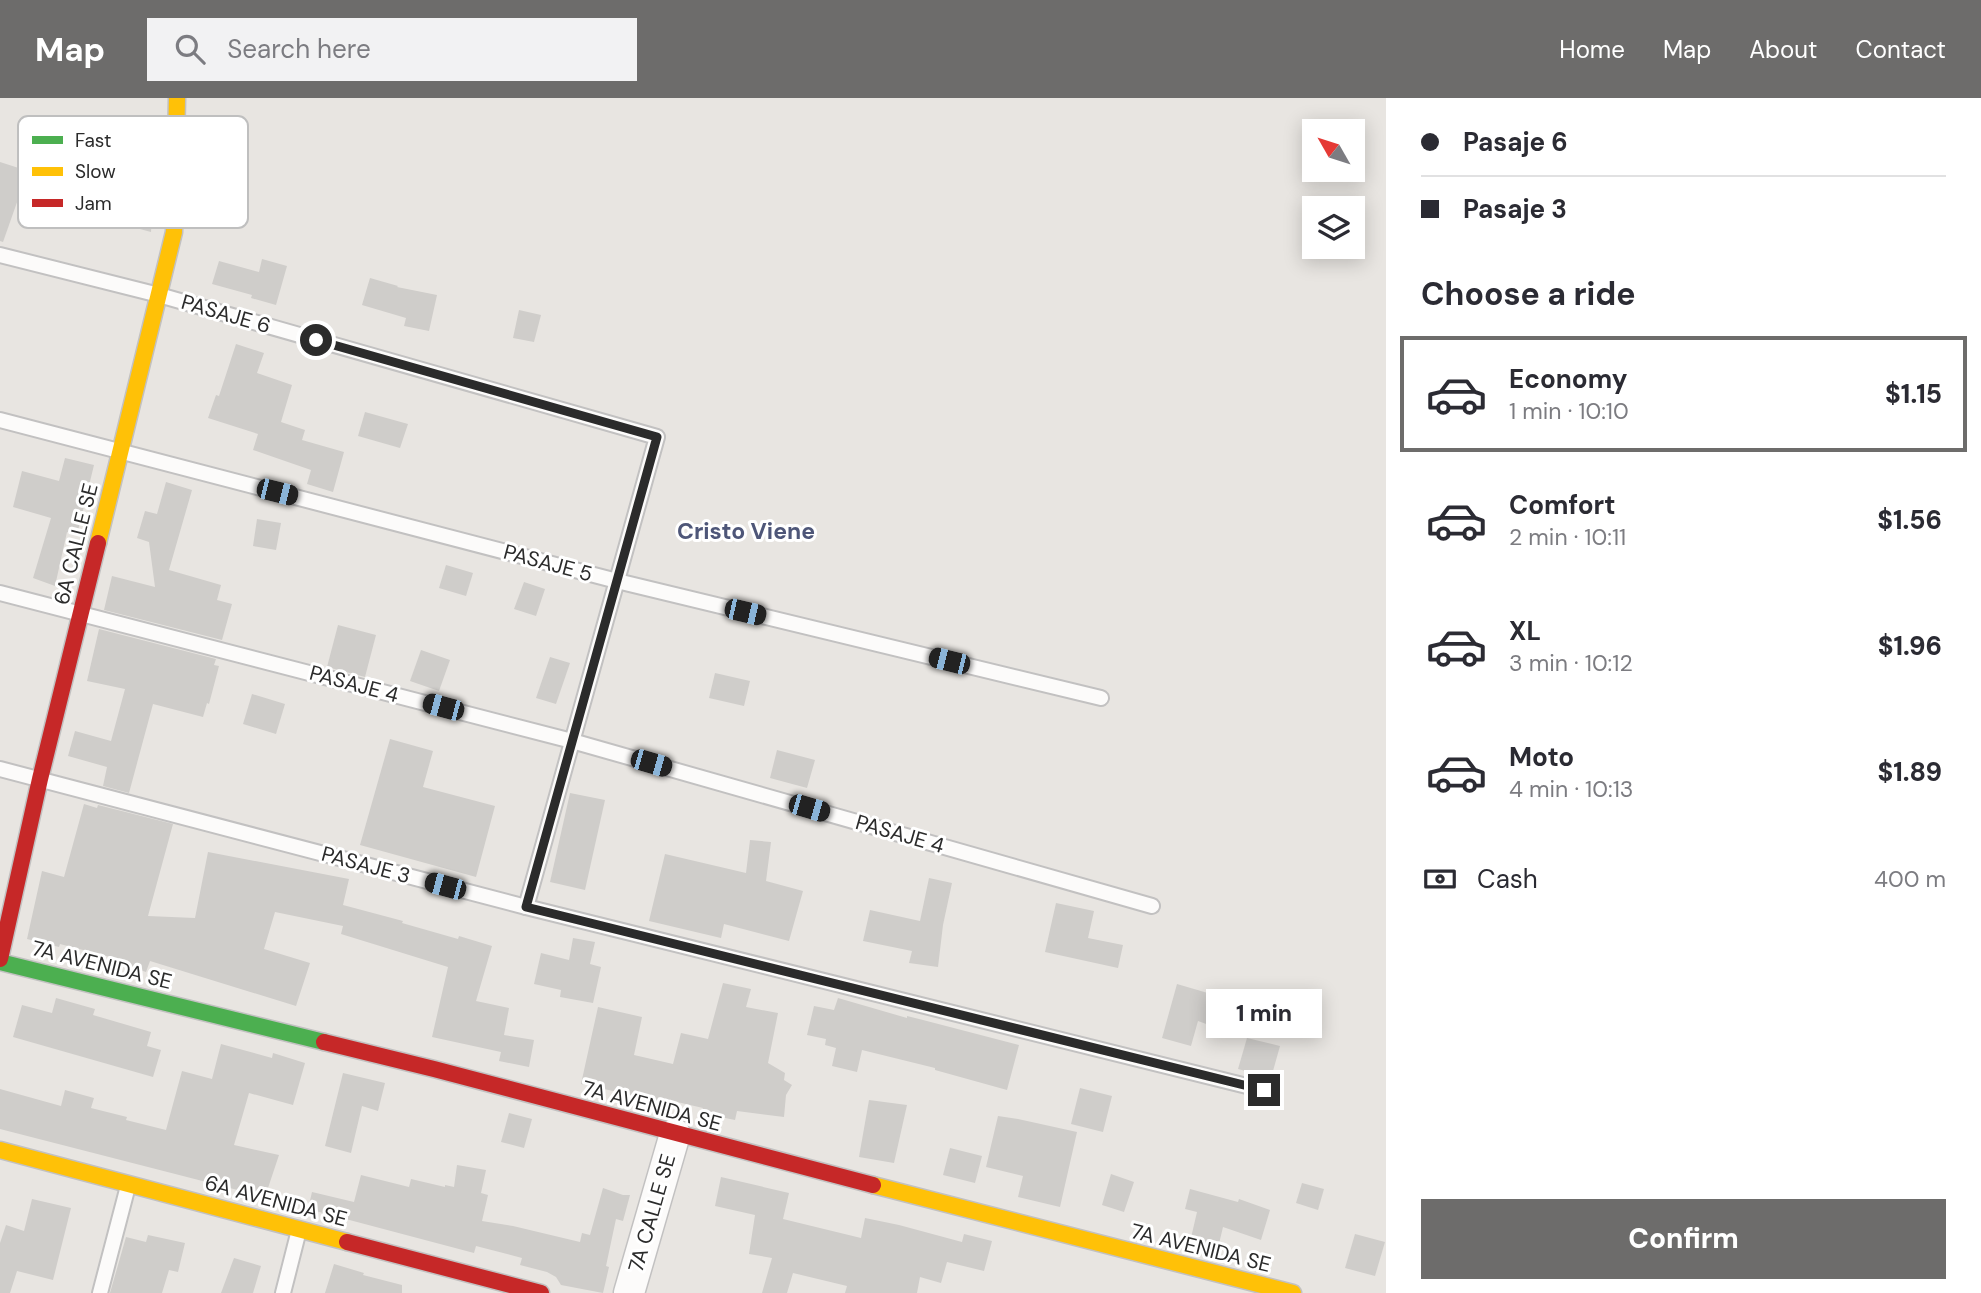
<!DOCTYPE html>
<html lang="en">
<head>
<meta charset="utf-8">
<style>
  body { margin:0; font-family:"DM Sans",sans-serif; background:#f2f2f3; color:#2b2b33; height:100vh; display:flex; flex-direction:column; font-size:26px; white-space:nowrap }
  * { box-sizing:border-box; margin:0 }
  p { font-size:23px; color:#7c7c81 }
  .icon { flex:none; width:38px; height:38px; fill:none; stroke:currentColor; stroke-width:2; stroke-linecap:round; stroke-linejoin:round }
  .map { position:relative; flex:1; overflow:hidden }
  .side { display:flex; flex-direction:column; background:#fff; width:595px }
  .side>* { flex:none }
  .hud { display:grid; align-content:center; height:154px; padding:0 35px; background:#fff }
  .needle { width:46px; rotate:309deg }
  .tools { position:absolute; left:1302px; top:21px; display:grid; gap:14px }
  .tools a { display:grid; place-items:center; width:63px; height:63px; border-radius:0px; background:#fff; box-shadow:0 4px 18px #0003; font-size:35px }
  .end { position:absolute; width:32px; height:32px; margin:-16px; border:9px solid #2b2b2b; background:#fff; box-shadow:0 0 0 4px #fff }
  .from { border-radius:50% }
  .bubble { position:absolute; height:49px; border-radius:0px; background:#fff; box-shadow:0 4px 18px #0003; font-size:23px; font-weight:800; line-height:49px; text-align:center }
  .car { position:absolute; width:21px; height:42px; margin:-21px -10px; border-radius:9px; box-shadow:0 0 5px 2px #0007; background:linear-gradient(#222 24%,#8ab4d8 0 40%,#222 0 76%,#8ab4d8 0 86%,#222 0) }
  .hud b { display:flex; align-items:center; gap:24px; height:66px; font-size:26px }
  .hud b+b { border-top:2px solid #e1e1e2 }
  .hud i { width:18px; height:18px; background:#2b2b33 }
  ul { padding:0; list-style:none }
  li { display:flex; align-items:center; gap:21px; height:116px; margin:0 14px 10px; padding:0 21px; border:4px solid transparent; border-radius:0px }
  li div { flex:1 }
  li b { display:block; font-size:26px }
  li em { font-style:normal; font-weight:800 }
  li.selected { border-color:#6d6c6b }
  li>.icon { width:63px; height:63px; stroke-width:1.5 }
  h2 { padding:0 35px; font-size:32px; line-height:84px }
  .pay { display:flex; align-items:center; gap:18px; height:77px; padding:0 35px; font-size:26px }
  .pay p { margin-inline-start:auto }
  .button { display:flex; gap:14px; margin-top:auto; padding:14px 35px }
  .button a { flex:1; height:80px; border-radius:0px; background:#6d6c6b; color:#fff; font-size:28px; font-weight:800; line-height:80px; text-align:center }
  header { display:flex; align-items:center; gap:42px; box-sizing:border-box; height:98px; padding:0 35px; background:#6d6c6b; color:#fff }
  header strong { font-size:33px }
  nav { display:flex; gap:38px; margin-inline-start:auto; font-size:24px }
  .search { width:490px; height:63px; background:#f2f2f3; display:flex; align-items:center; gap:18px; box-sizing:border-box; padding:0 24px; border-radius:0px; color:#7c7c81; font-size:26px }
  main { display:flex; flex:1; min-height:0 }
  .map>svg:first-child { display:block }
</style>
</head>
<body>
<header>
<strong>Map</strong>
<div class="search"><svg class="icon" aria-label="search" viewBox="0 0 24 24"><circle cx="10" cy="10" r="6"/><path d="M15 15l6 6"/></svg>Search here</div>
<nav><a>Home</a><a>Map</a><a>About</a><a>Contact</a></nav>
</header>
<main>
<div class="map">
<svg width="1386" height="1195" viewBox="0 0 1386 1195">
  <rect width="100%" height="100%" fill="#e8e5e1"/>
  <!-- building -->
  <g fill="#cfcdca">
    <path d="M0,64L28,73L3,144L0,143Z"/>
    <path d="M117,96L153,106L151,134L110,123Z"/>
    <path d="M262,161L287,168L276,207L251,200L252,197L212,186L219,163L259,174Z"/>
    <path d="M370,180L398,188L397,189L437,197L429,233L404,228L406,220L362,207Z"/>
    <path d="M519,212L541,217L534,244L513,240Z"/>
    <path d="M236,246L264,255L257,275L292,287L281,324L305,332L302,342L344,354L333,394L307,386L311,372L253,352L258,336L208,320L216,297L219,298Z"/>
    <path d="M365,314L408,326L400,350L358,338Z"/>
    <path d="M65,360L94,367L77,437L67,434L55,488L33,480L51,420L13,409L22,373L59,383Z"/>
    <path d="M166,384L192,392L169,472L221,487L217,502L232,506L222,542L104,512L112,478L155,489L149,444L137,440L145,413L157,416Z"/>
    <path d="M257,421L281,425L276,452L253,448Z"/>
    <path d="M446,467L473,475L466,498L439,490Z"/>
    <path d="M524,484L545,491L536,518L514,511Z"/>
    <path d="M338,527L376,537L365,579L327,569Z"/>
    <path d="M99,531L216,561L214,567L219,568L209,606L207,605L203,619L153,606L129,695L103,688L107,669L68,658L75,633L111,643L125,591L87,583Z"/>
    <path d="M421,552L450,562L439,593L410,583Z"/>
    <path d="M550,559L570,565L556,606L536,600Z"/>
    <path d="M715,575L750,583L744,608L709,600Z"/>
    <path d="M252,596L285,606L276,636L243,626Z"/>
    <path d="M390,641L433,653L423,689L495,708L476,779L360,747Z"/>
    <path d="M777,652L815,662L807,690L770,680Z"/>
    <path d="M570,695L605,702L585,792L550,784Z"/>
    <path d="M84,706L97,710L98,707L173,726L148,818L195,820L208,754L349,781L343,807L403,823L402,825L458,841L459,838L492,848L476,903L509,910L504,937L534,942L529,969L499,963L501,954L432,939L448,869L341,836L343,828L275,814L264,851L310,865L296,908L150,863L146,874L113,863L114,860L60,846L59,849L27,841L42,773L64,779Z"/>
    <path d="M750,742L771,744L766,783L803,793L789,843L724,826L721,840L649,823L665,756L746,775Z"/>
    <path d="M929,780L952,785L943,827L938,869L909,865L912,853L863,843L870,812L920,823Z"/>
    <path d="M1056,805L1094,813L1088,840L1123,847L1118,870L1045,854Z"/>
    <path d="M573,840L595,844L590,866L601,869L593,905L560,899L561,892L534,886L541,855L569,862Z"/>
    <path d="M723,885L751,891L746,909L778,915L768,965L785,975L784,982L792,987L786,997L784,1019L737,1013L735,1022L701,1015L703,1010L660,1000L659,1003L581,986L598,909L642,919L634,957L673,966L681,935L708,941Z"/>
    <path d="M1177,886L1218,898L1209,927L1198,923L1191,948L1162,940Z"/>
    <path d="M56,900L95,911L93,917L151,934L147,948L161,952L153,979L13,939L22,907L52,915Z"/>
    <path d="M838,900L907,920V918L923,922L1019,947L1007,992L935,972V970L862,952L857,974L832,968L836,950L825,947L826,941L807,937L814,908L834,912Z"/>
    <path d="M1247,940L1280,948L1271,980L1238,971Z"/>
    <path d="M221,946L272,960L273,955L305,965L293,1007L249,995L234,1047L279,1057L265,1099L0,1031V991L61,1008L65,992L94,1000L91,1010L127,1019L126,1022L166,1032L182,973L212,981Z"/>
    <path d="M343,975L385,985L378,1013L362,1008L351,1055L325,1048Z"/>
    <path d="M1080,990L1112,998L1103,1034L1071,1026Z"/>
    <path d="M869,1002L907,1007L894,1065L859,1059Z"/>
    <path d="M509,1015L532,1021L524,1050L501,1044Z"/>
    <path d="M998,1018L1018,1021L1077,1034L1060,1109L1018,1099L1023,1078L986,1069Z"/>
    <path d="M950,1050L982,1058L975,1085L943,1077Z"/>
    <path d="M457,1067L486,1072L481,1095L488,1097L482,1123L513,1128L580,1144L582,1135L590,1137L603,1090L623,1097H630L623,1123L616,1121L606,1168L609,1169L603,1195L561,1187L556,1179L547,1174L520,1167L522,1160L476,1148L474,1155L308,1111L312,1094L354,1104L361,1077L409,1089L411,1081L445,1089V1087L454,1089Z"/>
    <path d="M1111,1076L1134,1084L1124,1114L1102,1107Z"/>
    <path d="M721,1079L789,1095L783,1121L861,1140L865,1120L899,1127L962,1144L964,1136L992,1143L984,1173L947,1164L941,1185L920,1179L917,1195H845L847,1188L793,1175L787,1195H762L772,1160L749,1156L755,1117L715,1108Z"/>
    <path d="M1302,1085L1324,1091L1318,1112L1296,1105Z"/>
    <path d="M1190,1091L1238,1104L1239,1101L1270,1112L1261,1142L1223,1129L1218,1150L1190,1144L1197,1114L1185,1111Z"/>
    <path d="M32,1101L71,1110L53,1182L17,1173L10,1195H0V1145L6,1127L24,1133Z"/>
    <path d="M1355,1136L1385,1144L1375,1178L1345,1170Z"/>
    <path d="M148,1137L185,1145L178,1174L169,1172L162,1195H110L126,1139L146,1144Z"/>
    <path d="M234,1160L261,1168L253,1195H221Z"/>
    <path d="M334,1166L364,1175L363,1177L402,1187V1195H325Z"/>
  </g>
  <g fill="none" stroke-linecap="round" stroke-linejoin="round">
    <!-- lane casing -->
    <g stroke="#c2c1c1" stroke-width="18">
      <g id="lane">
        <path d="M0,157L159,197L657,339L526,809"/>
        <path d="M0,322L617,483L1101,600"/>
        <path d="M0,495L572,643L1152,808"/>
        <path d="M0,671L526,809L1263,992"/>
        <path d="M100,1195L128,1088"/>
        <path d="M283,1195L299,1132"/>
      </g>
    </g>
    <!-- street casing -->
    <g stroke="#c2c1c1" stroke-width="33">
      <path id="street" d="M629,1195L675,1036"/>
    </g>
    <!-- fast casing -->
    <g stroke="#c2c1c1" stroke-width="19">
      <path id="fast" d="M0,864L324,944"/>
    </g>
    <!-- slow casing -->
    <g stroke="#c2c1c1" stroke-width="19">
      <g id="slow">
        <path d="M98,445L174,134L177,0"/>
        <path d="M0,1052L347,1144"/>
        <path d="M873,1087L1293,1195"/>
      </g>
    </g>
    <!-- jam casing -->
    <g stroke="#c2c1c1" stroke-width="19">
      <g id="jam">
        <path d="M0,861L40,681L98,445"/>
        <path d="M324,944L434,971L873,1087"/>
        <path d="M347,1144L541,1195"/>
      </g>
    </g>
    <!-- lane -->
    <use href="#lane" stroke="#fcfbfa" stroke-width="14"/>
    <!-- street -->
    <use href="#street" stroke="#fcfbfa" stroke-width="30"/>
    <!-- fast -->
    <use href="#fast" stroke="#4caf50" stroke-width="16"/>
    <!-- slow -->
    <use href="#slow" stroke="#ffc107" stroke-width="16"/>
    <!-- jam -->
    <use href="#jam" stroke="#c62828" stroke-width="16"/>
  </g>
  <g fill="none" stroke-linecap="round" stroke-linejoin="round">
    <!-- route -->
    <path stroke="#2b2b2b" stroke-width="9" d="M316,242L657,339L526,809L1264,992"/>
  </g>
  <g text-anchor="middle" stroke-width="6" stroke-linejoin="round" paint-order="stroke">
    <!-- street labels -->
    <g font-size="21" fill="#2b2b2b" stroke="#fff">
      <text transform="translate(226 216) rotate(16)" y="7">PASAJE 6</text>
      <text transform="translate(76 446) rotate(-76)" y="7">6A CALLE SE</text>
      <text transform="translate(548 465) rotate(15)" y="7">PASAJE 5</text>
      <text transform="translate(354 586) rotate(15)" y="7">PASAJE 4</text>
      <text transform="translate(900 736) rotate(16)" y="7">PASAJE 4</text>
      <text transform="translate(366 767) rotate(15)" y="7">PASAJE 3</text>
      <text transform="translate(102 867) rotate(14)" y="7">7A AVENIDA SE</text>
      <text transform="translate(652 1008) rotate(15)" y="7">7A AVENIDA SE</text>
      <text transform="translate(276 1103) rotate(15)" y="7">6A AVENIDA SE</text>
      <text transform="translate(652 1115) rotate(-74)" y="7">7A CALLE SE</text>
      <text transform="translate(1201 1150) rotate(14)" y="7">7A AVENIDA SE</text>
    </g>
    <!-- neighbourhood labels -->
    <g font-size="23" font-weight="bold" fill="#4e5678" stroke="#fff">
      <text x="746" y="441">Cristo Viene</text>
    </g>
  </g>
  <!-- legend -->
  <rect x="18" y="18" width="230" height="112" rx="10" fill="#fff" stroke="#bfbfbf" stroke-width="2"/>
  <rect x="32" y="38" width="31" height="8" fill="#4caf50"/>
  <rect x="32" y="69" width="31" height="9" fill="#ffc107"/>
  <rect x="32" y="101" width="31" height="8" fill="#c62828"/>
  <g font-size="19" fill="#2b2b2b">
    <text x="75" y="49">Fast</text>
    <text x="75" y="80">Slow</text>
    <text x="75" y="112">Jam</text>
  </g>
</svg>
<div class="tools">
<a><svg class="needle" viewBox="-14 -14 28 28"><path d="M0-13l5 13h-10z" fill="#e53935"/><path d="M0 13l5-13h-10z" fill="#7c7c81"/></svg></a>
<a><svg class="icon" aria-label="layers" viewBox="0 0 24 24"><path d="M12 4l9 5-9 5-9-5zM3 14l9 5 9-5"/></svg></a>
</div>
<i class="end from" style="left:316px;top:242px"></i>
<i class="end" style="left:1264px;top:992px"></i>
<div class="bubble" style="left:1206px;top:891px;width:116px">1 min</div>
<i class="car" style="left:277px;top:394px;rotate:104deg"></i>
<i class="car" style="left:745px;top:514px;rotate:103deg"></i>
<i class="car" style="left:949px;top:563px;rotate:284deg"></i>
<i class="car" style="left:443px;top:609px;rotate:285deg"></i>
<i class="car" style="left:651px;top:665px;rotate:106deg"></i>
<i class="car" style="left:809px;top:710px;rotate:106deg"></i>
<i class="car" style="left:445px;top:788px;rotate:285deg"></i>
</div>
<section class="side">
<div class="hud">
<b><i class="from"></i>Pasaje 6</b>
<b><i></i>Pasaje 3</b>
</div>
<h2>Choose a ride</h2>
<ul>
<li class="selected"><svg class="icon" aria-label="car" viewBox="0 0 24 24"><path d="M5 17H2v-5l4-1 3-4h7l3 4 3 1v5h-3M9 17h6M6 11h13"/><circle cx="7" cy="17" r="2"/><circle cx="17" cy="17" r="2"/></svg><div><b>Economy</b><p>1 min · 10:10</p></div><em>$1.15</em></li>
<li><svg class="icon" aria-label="car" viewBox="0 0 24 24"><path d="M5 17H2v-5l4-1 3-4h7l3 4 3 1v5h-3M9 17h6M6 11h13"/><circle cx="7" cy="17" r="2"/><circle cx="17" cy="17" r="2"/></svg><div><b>Comfort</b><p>2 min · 10:11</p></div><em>$1.56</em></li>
<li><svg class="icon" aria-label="car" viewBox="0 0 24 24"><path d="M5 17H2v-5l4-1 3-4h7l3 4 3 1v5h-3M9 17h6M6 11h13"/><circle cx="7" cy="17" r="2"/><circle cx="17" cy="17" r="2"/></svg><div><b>XL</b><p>3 min · 10:12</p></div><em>$1.96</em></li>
<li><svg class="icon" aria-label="car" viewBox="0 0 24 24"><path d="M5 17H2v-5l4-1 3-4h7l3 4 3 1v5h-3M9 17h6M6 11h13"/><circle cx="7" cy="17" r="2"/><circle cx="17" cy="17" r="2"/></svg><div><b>Moto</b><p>4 min · 10:13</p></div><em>$1.89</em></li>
</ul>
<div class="pay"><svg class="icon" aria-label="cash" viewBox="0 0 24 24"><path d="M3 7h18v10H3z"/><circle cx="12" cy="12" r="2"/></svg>Cash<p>400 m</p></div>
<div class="button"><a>Confirm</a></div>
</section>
</main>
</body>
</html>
